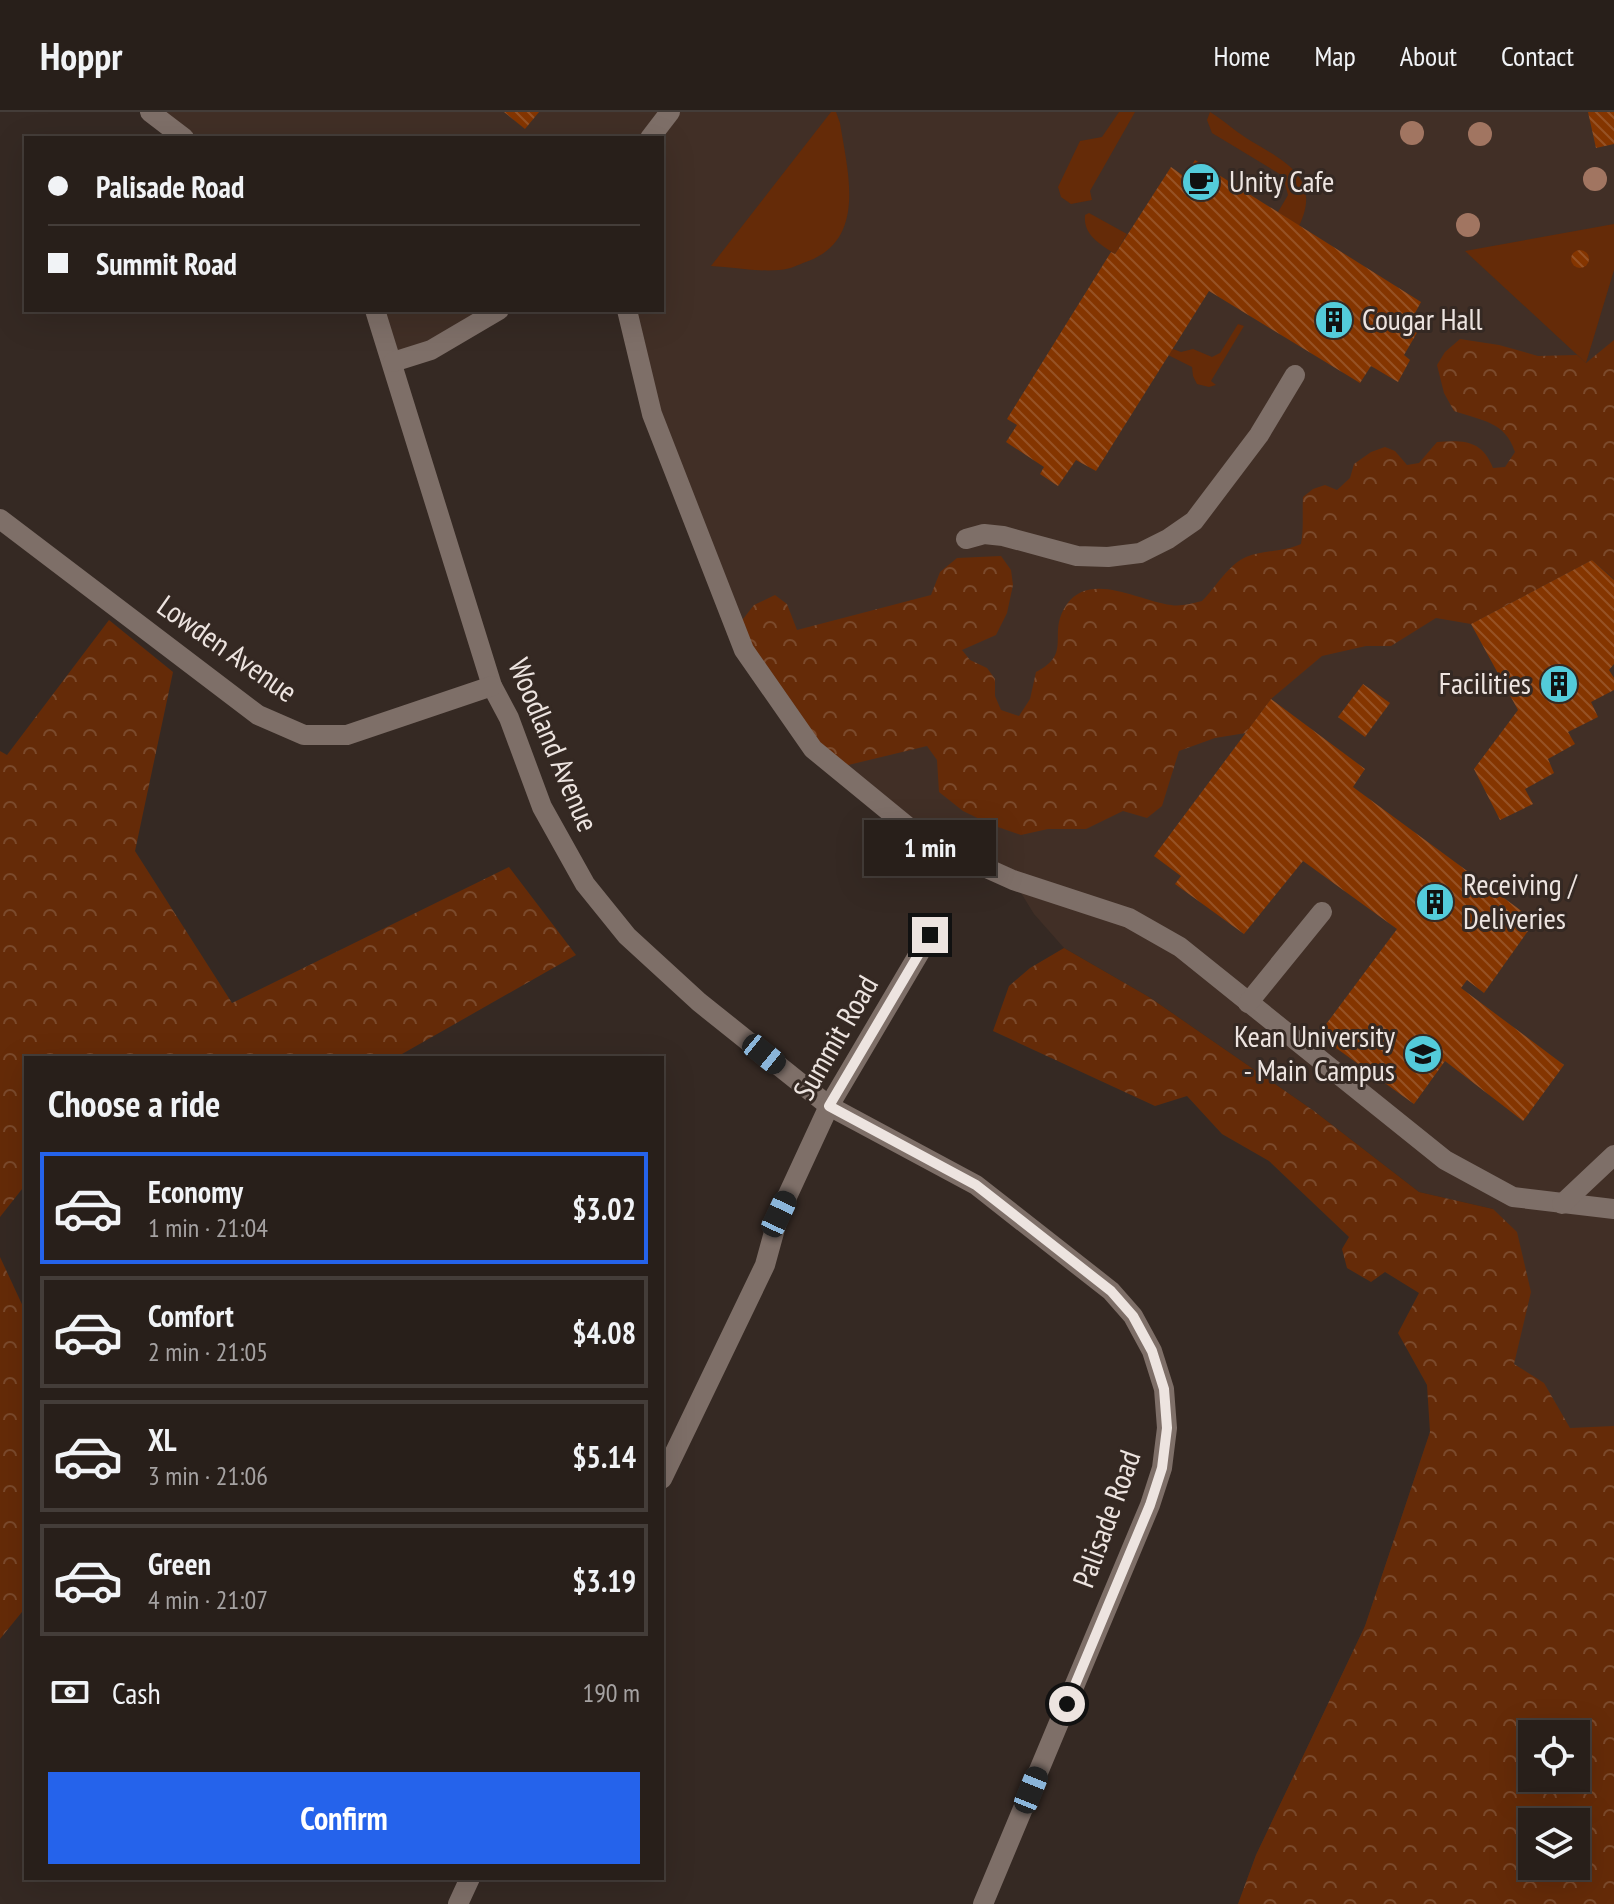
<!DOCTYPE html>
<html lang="en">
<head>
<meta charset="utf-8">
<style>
  body { margin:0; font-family:"PT Sans Narrow",sans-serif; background:#342c27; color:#f1f3f6; height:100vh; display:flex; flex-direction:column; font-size:30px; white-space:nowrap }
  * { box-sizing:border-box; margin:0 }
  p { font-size:26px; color:#a5a2a2 }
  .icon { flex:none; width:44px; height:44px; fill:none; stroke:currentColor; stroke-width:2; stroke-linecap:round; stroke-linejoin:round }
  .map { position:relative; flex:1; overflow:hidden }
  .details { position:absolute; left:24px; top:944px; width:640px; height:824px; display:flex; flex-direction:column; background:#281f1a; border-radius:0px; box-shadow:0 8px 32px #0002,0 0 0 2px #443d39 }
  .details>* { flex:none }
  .top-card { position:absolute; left:24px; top:24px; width:640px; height:176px; border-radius:0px; box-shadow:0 8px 32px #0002,0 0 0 2px #443d39; display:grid; align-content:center; height:176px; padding:0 24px; background:#281f1a }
  .buttons { position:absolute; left:1518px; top:1608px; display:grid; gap:16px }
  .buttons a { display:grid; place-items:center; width:72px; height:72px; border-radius:0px; background:#281f1a; box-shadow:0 8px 32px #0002,0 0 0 2px #443d39; font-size:40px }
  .end { position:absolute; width:36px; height:36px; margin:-18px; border:10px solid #ede4e0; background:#111; box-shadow:0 0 0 4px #111 }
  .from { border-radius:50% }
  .bubble { position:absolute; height:56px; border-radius:0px; background:#281f1a; box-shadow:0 8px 32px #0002,0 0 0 2px #443d39; font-size:26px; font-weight:700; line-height:56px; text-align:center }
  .car { position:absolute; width:24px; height:48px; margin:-24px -12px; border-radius:10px; box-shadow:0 0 6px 2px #0007; background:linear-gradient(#222 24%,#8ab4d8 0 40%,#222 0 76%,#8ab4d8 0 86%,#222 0) }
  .top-card b { display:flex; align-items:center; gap:28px; height:76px; font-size:30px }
  .top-card b+b { border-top:2px solid #443d39 }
  .top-card i { width:20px; height:20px; background:#f1f3f6 }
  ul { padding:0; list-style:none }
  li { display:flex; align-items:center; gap:24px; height:112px; margin:0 16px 12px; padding:0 8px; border:4px solid #443d39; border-radius:0px }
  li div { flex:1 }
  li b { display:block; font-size:30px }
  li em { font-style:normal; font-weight:700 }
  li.active { border-color:#2563eb }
  li>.icon { width:72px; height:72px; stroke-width:1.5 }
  h2 { padding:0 24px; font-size:36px; line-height:96px }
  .pay { display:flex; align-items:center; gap:20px; height:88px; padding:0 24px; font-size:30px }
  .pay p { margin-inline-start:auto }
  .button { display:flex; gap:16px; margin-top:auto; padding:16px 24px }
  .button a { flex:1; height:92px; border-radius:0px; background:#2563eb; color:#fff; font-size:32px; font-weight:700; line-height:92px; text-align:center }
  header { display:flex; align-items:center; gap:48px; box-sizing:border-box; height:112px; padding:0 40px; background:#281f1a; border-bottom:2px solid #443d39 }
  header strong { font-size:38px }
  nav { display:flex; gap:44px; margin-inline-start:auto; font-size:28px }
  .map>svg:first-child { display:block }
</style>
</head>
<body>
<header>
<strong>Hoppr</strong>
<nav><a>Home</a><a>Map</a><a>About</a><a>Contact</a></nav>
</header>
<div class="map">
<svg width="1614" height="1792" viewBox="0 0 1614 1792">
  <defs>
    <pattern id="forest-crowns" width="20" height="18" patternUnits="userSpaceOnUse" patternTransform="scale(2)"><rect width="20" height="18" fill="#652b08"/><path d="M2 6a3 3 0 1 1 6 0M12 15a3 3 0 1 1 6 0" fill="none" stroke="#7b4a2c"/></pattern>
    <pattern id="building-back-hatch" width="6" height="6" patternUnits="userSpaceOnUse" patternTransform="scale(2)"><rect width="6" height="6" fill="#843500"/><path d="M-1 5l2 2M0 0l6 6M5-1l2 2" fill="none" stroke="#965225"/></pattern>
  </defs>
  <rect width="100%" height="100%" fill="#352923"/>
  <!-- built -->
  <g fill="#412f26" fill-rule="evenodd">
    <path d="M150,0H1614V1792H1238L1256,1743L1365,1514L1430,1320L1493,1097L1419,1080L1314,999L1149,885L1064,836L1034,802L1013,768L924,728L813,637L744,538L652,302L627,198H662V26H184ZM1532,1622H1576V1666H1532ZM1532,1710H1576V1754H1532Z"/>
    <path d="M375,198H499L393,250Z"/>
  </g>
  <!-- green -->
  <g fill="#652b08">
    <path d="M831,0H836L840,11C848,62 868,130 803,151C796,154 787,158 779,158C757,160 733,155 711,154Z"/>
    <path d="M1119,0H1135L1090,79L1092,88L1071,92L1061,85L1058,75L1080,29L1102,25Z"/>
    <path d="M1210,0C1225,9 1237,21 1251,29C1285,49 1322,67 1299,114L1278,100L1288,83L1283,64L1212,21L1207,8Z"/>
    <path d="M1089,101L1127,122L1115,142C1100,132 1083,123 1085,103Z"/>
    <path d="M1614,112V158L1586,251L1465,139Z"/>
    <path d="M1238,212L1244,214L1211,269L1216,273L1209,275L1197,272L1193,264L1192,255L1168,243L1173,237L1181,240L1193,237L1212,245L1220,241Z"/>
  </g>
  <!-- forest -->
  <g fill="url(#forest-crowns)" fill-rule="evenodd">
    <path d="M1460,227L1499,233L1538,244L1577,243L1586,251L1614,228V467L1592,448L1471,512L1436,506L1391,534H1366L1322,544L1271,587L1246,621L1215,626L1179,639L1162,694L1147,706L1123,699L1086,717H1048L1021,723L992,713L963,699L939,680L937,648L927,634L836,656L736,516L754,493L775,483L787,492L797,518L931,483L940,460L957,446L1001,444L1011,458L1013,473L1007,501L996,523L962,538L970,548L987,556L995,567V584L1001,598L1019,604L1030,587L1036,560C1074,541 1046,522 1067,492C1091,459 1139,489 1171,493C1181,495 1192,491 1202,489C1217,474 1227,454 1246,445C1263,438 1284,440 1301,432C1304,416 1302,401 1303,385L1313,377L1325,373L1337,378L1350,366L1354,352L1371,340L1385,335L1395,339L1407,353L1419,351L1437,330C1464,328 1482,328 1493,356L1505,355L1515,340C1505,309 1482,309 1454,299L1444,281L1437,253L1445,240Z"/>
    <path d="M109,508L173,560L135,739L232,891L509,755L576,843L395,946H26V1072L0,1105V639L7,643Z"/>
    <path d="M1064,836L1149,885L1314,999L1419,1080L1493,1097L1517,1120L1531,1180L1514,1252L1544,1271L1570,1316L1614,1314V1792H1238L1256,1743L1365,1514L1430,1320L1427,1273L1398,1221L1419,1181L1385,1160L1371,1170L1347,1156L1342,1137L1349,1125L1269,1049L1222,1022L1187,984L1155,994L993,919L1009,874L1030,856ZM1532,1622H1576V1666H1532ZM1532,1710H1576V1754H1532Z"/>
    <path d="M0,1145L26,1201V1495L0,1527Z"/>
  </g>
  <!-- building -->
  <g fill="url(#building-back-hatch)">
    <path d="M504,0H539L525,17Z"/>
    <path d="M1588,0H1614V32L1596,36Z"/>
    <path d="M1195,48L1421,190L1409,212L1418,219L1404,243L1410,248L1398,270L1371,254L1360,271L1209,179L1096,359L1076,348L1058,374L1040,362L1044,355L1006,330L1017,313L1007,307L1111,140L1115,142L1171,55L1185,65Z"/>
    <circle cx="1580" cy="147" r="9"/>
    <path d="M1592,448L1614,468V552L1609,558L1614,566V578L1591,590L1598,605L1568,620L1575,632L1548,647L1554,661L1525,677L1533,692L1500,708L1474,657L1518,598L1471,512Z"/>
    <path d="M1363,572L1390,591L1365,625L1338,605Z"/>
    <path d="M1271,587L1365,657L1353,675L1535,809L1484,881L1467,868L1461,876L1564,953L1523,1009L1445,949L1414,992L1318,923L1397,817L1303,749L1244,822L1175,772L1181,764L1154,744Z"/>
  </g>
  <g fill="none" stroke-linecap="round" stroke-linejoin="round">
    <!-- minor -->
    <g stroke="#7e6f68" stroke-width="20">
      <path d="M150,0L184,26"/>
      <path d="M650,26L670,0"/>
      <path d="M375,198L492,574L509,606L542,695L585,772L627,824L699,890L829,994L976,1073L1111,1179L1133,1204L1152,1239L1164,1277L1167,1316L1162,1356L1150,1393L983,1792"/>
      <path d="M627,198L652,302L744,538L813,637L924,728L1013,768L1129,806L1180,835L1445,1048L1513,1085L1614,1097"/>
      <path d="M393,250L431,238L499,198"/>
      <path d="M0,407L258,603L304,623H347L492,574"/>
      <path d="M966,427L984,422L1003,424L1077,444L1108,445L1140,441L1168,427L1194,409L1259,323L1295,263"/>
      <path d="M1248,891L1322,800"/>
      <path d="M1562,1092L1614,1043"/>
      <path d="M662,1367L765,1153L779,1102L829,994L930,823"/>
      <path d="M458,1792L470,1766"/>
    </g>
  </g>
  <!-- trees -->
  <g fill="#a17561">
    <circle cx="1412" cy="21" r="12"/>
    <circle cx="1480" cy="22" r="12"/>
    <circle cx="1595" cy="67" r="12"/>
    <circle cx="1468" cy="113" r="12"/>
  </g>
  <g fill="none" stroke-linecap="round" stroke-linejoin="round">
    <!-- route -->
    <path stroke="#ede4e0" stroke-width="10" d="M930,823L829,994L976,1073L1111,1179L1133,1204L1152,1239L1164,1277L1167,1316L1162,1356L1150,1393L1067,1592"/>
  </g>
  <!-- icons -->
  <defs>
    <g id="cafe-disc" transform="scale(2)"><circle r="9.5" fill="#53cbda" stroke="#352923"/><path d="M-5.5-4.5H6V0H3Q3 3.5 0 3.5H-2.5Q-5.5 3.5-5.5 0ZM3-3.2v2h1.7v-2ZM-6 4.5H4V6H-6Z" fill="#111"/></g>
    <g id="building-disc" transform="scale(2)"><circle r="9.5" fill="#53cbda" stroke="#352923"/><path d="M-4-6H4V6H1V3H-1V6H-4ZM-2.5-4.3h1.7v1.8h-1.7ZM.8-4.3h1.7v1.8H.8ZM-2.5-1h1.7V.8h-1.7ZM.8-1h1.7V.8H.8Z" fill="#111"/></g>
    <g id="university-disc" transform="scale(2)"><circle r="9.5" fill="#53cbda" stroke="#352923"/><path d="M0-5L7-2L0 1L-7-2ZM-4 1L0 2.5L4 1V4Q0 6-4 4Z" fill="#111"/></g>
  </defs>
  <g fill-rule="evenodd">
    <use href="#cafe-disc" x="1201" y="70"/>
    <use href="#building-disc" x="1334" y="208"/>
    <use href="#building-disc" x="1559" y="572"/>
    <use href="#building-disc" x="1435" y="790"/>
    <use href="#university-disc" x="1423" y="942"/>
  </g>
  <g text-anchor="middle" stroke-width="6" stroke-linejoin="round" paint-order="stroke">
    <!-- poi labels -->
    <g font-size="30" fill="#ede4e0" stroke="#352923" text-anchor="start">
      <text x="1229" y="80">Unity Cafe</text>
      <text x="1362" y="218">Cougar Hall</text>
      <text x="1531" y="582" text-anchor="end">Facilities</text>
      <text x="1463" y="783">Receiving /<tspan x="1463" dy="34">Deliveries</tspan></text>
      <text x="1395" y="935" text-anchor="end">Kean University<tspan x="1395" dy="34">- Main Campus</tspan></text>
    </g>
    <!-- street labels -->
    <g font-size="30" fill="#ede4e0" stroke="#352923">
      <text transform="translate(227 537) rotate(35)" y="10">Lowden Avenue</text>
      <text transform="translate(553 633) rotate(67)" y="10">Woodland Avenue</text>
      <text transform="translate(836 926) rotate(-60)" y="10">Summit Road</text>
      <text transform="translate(1107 1407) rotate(-70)" y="10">Palisade Road</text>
    </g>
  </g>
</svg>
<div class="buttons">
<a><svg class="icon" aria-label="locate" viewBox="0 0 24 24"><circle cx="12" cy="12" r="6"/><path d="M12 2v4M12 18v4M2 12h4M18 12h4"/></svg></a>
<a><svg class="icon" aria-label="layers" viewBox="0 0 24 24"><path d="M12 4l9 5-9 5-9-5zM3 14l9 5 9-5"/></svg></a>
</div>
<i class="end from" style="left:1067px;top:1592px"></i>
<i class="end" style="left:930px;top:823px"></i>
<div class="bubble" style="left:864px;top:708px;width:132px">1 min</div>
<i class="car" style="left:764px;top:942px;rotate:129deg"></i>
<i class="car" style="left:779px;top:1102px;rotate:25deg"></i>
<i class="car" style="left:1031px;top:1678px;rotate:22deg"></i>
<div class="top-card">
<b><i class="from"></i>Palisade Road</b>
<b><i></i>Summit Road</b>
</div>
<section class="details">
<h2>Choose a ride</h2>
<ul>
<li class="active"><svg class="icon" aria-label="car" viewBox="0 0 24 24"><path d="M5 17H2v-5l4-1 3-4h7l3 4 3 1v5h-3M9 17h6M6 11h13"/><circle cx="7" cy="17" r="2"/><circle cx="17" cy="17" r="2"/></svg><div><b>Economy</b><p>1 min · 21:04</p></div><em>$3.02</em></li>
<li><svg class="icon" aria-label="car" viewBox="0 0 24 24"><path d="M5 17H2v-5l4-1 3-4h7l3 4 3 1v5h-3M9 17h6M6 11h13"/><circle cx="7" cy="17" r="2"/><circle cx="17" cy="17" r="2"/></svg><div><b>Comfort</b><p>2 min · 21:05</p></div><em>$4.08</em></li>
<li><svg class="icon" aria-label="car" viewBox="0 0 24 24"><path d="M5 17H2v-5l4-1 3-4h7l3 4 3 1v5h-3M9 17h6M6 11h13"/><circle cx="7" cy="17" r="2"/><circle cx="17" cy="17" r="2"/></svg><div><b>XL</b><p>3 min · 21:06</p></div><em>$5.14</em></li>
<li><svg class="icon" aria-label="car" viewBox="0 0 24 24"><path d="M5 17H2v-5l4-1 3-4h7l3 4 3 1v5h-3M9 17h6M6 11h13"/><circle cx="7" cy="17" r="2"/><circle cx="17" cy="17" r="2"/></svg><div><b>Green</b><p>4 min · 21:07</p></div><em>$3.19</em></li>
</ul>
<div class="pay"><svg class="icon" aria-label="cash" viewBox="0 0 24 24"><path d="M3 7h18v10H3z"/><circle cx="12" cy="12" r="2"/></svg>Cash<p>190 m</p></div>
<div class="button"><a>Confirm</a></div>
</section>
</div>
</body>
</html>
